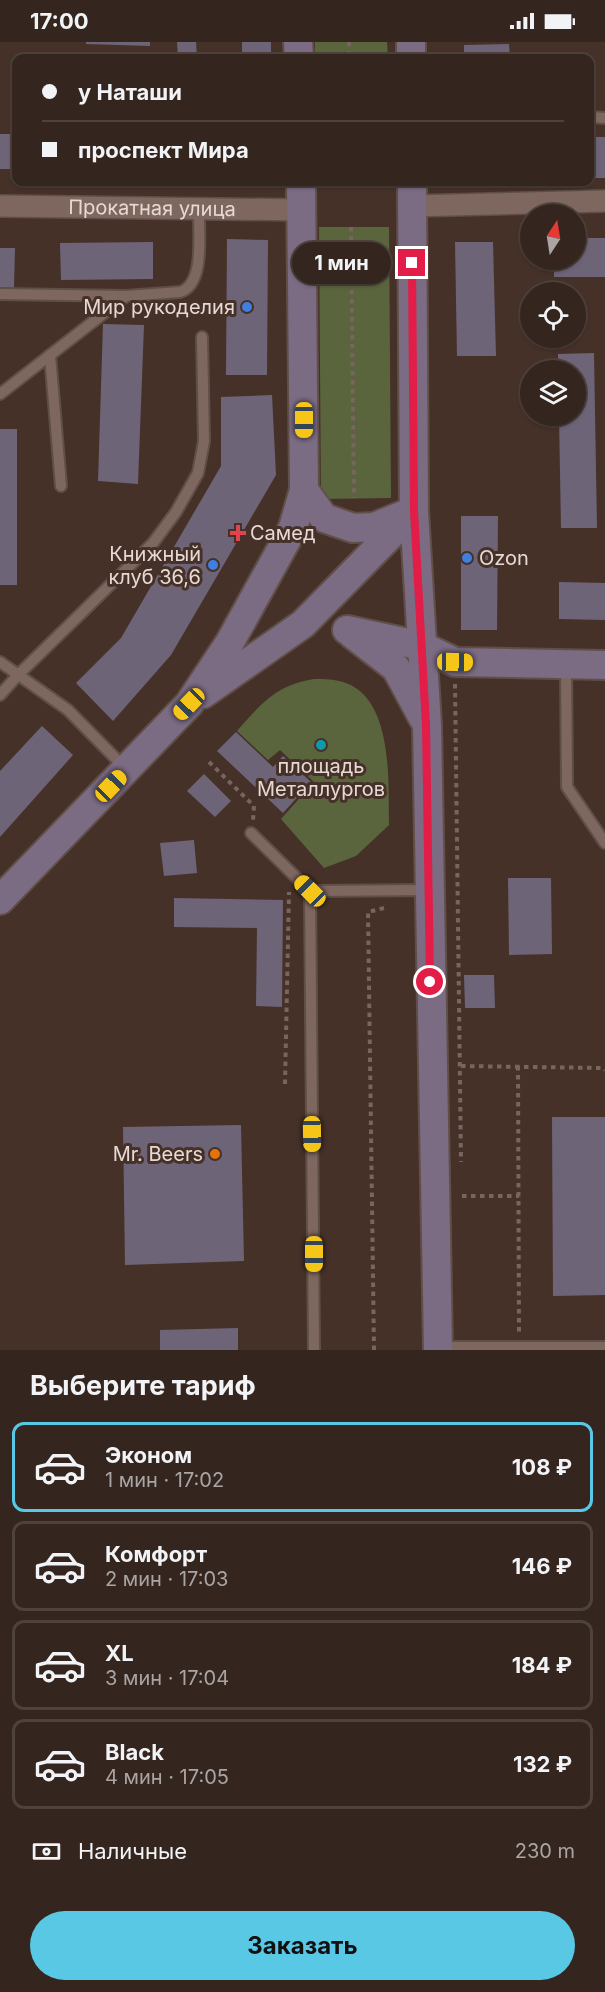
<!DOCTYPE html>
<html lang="ru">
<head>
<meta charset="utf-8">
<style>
  body { margin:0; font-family:Inter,sans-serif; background:#3c2d28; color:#f1f3f6; height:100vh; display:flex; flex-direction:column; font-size:22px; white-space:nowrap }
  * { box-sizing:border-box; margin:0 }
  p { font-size:20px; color:#a9a5a4 }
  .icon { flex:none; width:33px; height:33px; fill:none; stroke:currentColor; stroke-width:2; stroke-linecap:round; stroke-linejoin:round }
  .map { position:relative; height:1308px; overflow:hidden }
  .details { display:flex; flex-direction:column; background:#34251f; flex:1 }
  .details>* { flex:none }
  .hud { position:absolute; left:12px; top:12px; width:582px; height:132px; border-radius:12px; box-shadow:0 2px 4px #0004,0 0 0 2px #4e423d; display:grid; align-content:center; height:132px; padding:0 30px; background:#34251f }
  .needle { width:39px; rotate:12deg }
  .fabs { position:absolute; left:520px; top:162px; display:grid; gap:12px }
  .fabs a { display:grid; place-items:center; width:66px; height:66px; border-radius:50%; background:#34251f; box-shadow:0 2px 4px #0004,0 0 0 2px #4e423d; font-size:30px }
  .end { position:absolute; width:27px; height:27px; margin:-14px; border:8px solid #e11d48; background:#fff; box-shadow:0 0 0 3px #fff }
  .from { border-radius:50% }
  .bubble { position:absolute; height:42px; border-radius:21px; background:#34251f; box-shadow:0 2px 4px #0004,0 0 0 2px #4e423d; font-size:20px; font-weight:700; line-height:42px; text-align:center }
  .car { position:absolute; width:18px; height:36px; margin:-18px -9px; border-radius:8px; box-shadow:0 0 4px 2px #0007; background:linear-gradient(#f5c518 24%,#345 0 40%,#f5c518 0 76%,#345 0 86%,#f5c518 0) }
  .hud b { display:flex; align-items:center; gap:21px; height:57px; font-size:22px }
  .hud b+b { border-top:2px solid #4e423d }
  .hud i { width:15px; height:15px; background:#f1f3f6 }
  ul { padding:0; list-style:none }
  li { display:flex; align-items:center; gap:18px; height:90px; margin:0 12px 9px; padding:0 18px; border:3px solid #4e423d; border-radius:12px }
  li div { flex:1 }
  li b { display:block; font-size:22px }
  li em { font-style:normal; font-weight:700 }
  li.on { border-color:#59c8e5 }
  li>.icon { width:54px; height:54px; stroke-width:1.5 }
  h2 { padding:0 30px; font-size:27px; line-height:72px }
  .pay { display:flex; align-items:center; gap:15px; height:66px; padding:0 30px; font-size:22px }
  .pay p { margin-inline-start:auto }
  .cta { display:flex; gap:12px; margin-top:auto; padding:12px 30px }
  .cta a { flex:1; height:69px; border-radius:36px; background:#59c8e5; color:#111; font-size:24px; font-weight:700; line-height:69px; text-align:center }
  .status { display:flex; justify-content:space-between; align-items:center; height:42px; padding:0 30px; background:#34251f; direction:ltr }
  .status svg { height:16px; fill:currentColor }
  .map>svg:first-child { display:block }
</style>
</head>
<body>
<div class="status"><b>17:00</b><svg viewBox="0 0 49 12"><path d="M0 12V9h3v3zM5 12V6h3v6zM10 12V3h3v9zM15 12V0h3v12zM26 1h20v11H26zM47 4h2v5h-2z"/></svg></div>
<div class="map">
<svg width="605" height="1308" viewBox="0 0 605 1308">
  <rect width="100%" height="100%" fill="#463129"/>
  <!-- green -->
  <g fill="#5a653e">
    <path d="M315,0H387L388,16H315Z"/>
    <path d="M319,185H389L391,456L321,457Z"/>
    <path d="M314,637C324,637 335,637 346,641C394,659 388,742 389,783L356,814L324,826L281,777L314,740L280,708L268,718L237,689C261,662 276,643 314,637Z"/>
  </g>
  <!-- building -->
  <g fill="#6e6478">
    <path d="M86,0H150V4L86,2Z"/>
    <path d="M177,0H196L197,16H178Z"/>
    <rect x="242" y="0" width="29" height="16"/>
    <path d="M509,2L510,16H464V3Z"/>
    <rect x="0" y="92" width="15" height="35"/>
    <rect x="590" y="95" width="15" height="41"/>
    <path d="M576,196H605V235H554V218H576Z"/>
    <path d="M227,197L268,198L267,333H226Z"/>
    <path d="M153,200V237L61,238L60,201Z"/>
    <path d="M455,200H493L496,314H457Z"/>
    <path d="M0,206H15L14,246L0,245Z"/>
    <path d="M103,282L144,283L138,442L98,439Z"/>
    <path d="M594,311L597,486H561L559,374H576V328H558V312Z"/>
    <path d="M272,353L276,433L171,613L113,679L76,641L121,596L221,424V355Z"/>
    <rect x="0" y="387" width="17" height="156"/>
    <path d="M461,474H498L497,588H461Z"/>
    <path d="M559,540L605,541V578L559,577Z"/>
    <path d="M42,684L73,713L0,795V729Z"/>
    <path d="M236,690L273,725L283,714L311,740L283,771L217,709Z"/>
    <path d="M204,732L231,759L215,775L187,749Z"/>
    <path d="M194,798L197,831L164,834L160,801Z"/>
    <path d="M508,836H551L552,912L509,913Z"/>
    <path d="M174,856L283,858L282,965L256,964L257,886L174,885Z"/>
    <path d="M464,933H494L495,966H465Z"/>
    <path d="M552,1075H605V1253L553,1254Z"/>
    <path d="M241,1083L244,1219L125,1223L123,1085Z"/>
    <path d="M238,1286V1308H160V1288Z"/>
  </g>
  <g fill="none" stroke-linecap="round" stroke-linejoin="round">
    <!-- lane casing -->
    <g stroke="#604f48" stroke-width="14">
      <g id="lane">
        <path d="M590,75L605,76"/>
        <path d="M0,252L126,254L180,250C206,242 198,189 199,167"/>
        <path d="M50,313L61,444"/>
        <path d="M0,352L126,254"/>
        <path d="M0,620L68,668L126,727"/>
        <path d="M566,624L567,745L605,801"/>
        <path d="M0,653L18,633L153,501L176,470L198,431L204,399L202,295"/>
        <path d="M251,791L310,849L428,848"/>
        <path d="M310,849L314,1308"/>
        <path d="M439,1305H605"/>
      </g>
    </g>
    <!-- street casing -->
    <g stroke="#604f48" stroke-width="24">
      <g id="street">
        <path id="s1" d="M0,164L302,168"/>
        <path d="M413,164L605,159"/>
      </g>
    </g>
    <!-- secondary casing -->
    <g stroke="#604f48" stroke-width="32">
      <g id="secondary">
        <path d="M298,0L299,16"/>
        <path d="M411,0V16"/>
        <path d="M412,140L414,469L427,683L438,1308"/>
        <path d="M304,448L324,476L353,486L374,485L406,472"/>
        <path d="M347,588L422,604L455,620L605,623"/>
        <path d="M352,592L396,626L423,676"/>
        <path d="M203,652L303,582L414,469"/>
        <path d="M0,858L189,662L230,600L293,486L304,448L301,140"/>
      </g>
    </g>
    <!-- path -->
    <g stroke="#78655e" stroke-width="4" stroke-dasharray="4.5 4.5" stroke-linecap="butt">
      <path d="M349,0V16"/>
      <path d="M351,185L354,456"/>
      <path d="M455,642L461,1120"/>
      <path d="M209,720L254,764L253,778"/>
      <path d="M461,1024L603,1026L605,1028"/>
      <path d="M518,1024L519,1291"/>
      <path d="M285,1042L289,850"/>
      <path d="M462,1154H519"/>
      <path d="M374,1308L368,870L388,865"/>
    </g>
    <!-- lane -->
    <use href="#lane" stroke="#7e675e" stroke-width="10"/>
    <!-- street -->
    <use href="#street" stroke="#7e675e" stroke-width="21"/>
    <!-- secondary -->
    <use href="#secondary" stroke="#7b6b83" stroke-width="28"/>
  </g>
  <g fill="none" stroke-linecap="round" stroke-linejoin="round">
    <!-- route -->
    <path stroke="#e11d48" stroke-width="8" d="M412,221L414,469L426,683L430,940"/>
  </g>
  <!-- markers -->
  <g fill="#3f7fe0" stroke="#463129" stroke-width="2">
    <circle cx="247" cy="265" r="6"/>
    <circle cx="467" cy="516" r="6"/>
    <circle cx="213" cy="523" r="6"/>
  </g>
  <path fill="#e0444e" stroke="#463129" stroke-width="2" d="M235 482h6v6h6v6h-6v6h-6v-6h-6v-6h6z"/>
  <circle fill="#0f9aa8" stroke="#463129" stroke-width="2" cx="321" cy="703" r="6"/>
  <circle fill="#e8710a" stroke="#463129" stroke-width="2" cx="215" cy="1112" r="6"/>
  <g text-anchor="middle" stroke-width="6" stroke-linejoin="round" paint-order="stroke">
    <!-- street labels -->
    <g font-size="20" fill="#e7d9d4" stroke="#463129">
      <text dy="7" stroke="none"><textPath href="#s1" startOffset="152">Прокатная улица</textPath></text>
    </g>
    <!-- poi labels -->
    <g font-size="20" fill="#e7d9d4" stroke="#463129" text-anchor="end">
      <text x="235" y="272">Мир рукоделия</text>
      <text x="250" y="498" text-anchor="start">Самед</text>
      <text x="201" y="519">Книжный<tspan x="201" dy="23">клуб 36,6</tspan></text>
      <text x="479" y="523" text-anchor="start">Ozon</text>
      <text x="321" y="731" text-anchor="middle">площадь<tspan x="321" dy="23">Металлургов</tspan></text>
      <text x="203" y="1119">Mr. Beers</text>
    </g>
  </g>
</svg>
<div class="fabs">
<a><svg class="needle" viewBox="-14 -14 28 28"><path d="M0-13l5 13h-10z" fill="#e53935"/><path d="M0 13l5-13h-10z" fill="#a9a5a4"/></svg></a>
<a><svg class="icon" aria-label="locate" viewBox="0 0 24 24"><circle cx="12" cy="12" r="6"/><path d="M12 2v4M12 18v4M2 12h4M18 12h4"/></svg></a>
<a><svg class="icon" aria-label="layers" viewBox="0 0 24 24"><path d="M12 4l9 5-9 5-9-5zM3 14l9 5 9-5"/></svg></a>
</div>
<i class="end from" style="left:430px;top:940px"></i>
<i class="end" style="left:412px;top:221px"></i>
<div class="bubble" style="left:292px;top:200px;width:99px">1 мин</div>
<i class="car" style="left:304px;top:378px;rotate:180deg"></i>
<i class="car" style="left:455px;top:620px;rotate:91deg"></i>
<i class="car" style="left:189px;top:662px;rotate:224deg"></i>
<i class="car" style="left:111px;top:744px;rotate:44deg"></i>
<i class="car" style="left:310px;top:849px;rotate:315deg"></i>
<i class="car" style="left:312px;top:1092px;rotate:179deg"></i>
<i class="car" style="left:314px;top:1212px;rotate:180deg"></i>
<div class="hud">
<b><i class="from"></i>у Наташи</b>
<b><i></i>проспект Мира</b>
</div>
</div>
<section class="details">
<h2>Выберите тариф</h2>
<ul>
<li class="on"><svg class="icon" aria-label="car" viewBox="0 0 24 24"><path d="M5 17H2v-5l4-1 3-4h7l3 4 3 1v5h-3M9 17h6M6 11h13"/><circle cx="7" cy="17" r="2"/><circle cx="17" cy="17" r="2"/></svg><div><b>Эконом</b><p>1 мин · 17:02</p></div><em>108 ₽</em></li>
<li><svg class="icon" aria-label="car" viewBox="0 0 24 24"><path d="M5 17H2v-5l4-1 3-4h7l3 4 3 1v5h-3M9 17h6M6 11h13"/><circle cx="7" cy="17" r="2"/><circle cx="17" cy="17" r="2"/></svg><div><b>Комфорт</b><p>2 мин · 17:03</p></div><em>146 ₽</em></li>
<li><svg class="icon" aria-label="car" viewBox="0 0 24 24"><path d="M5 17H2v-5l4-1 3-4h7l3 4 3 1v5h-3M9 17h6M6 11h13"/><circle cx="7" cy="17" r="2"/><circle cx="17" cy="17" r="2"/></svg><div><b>XL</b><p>3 мин · 17:04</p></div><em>184 ₽</em></li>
<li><svg class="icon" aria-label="car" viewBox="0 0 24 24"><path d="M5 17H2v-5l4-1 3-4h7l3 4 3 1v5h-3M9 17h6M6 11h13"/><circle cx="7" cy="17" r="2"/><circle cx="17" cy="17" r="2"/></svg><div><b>Black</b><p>4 мин · 17:05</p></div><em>132 ₽</em></li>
</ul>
<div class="pay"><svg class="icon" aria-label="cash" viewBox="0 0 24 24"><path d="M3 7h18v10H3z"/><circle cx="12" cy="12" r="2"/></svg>Наличные<p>230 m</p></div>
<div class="cta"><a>Заказать</a></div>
</section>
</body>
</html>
